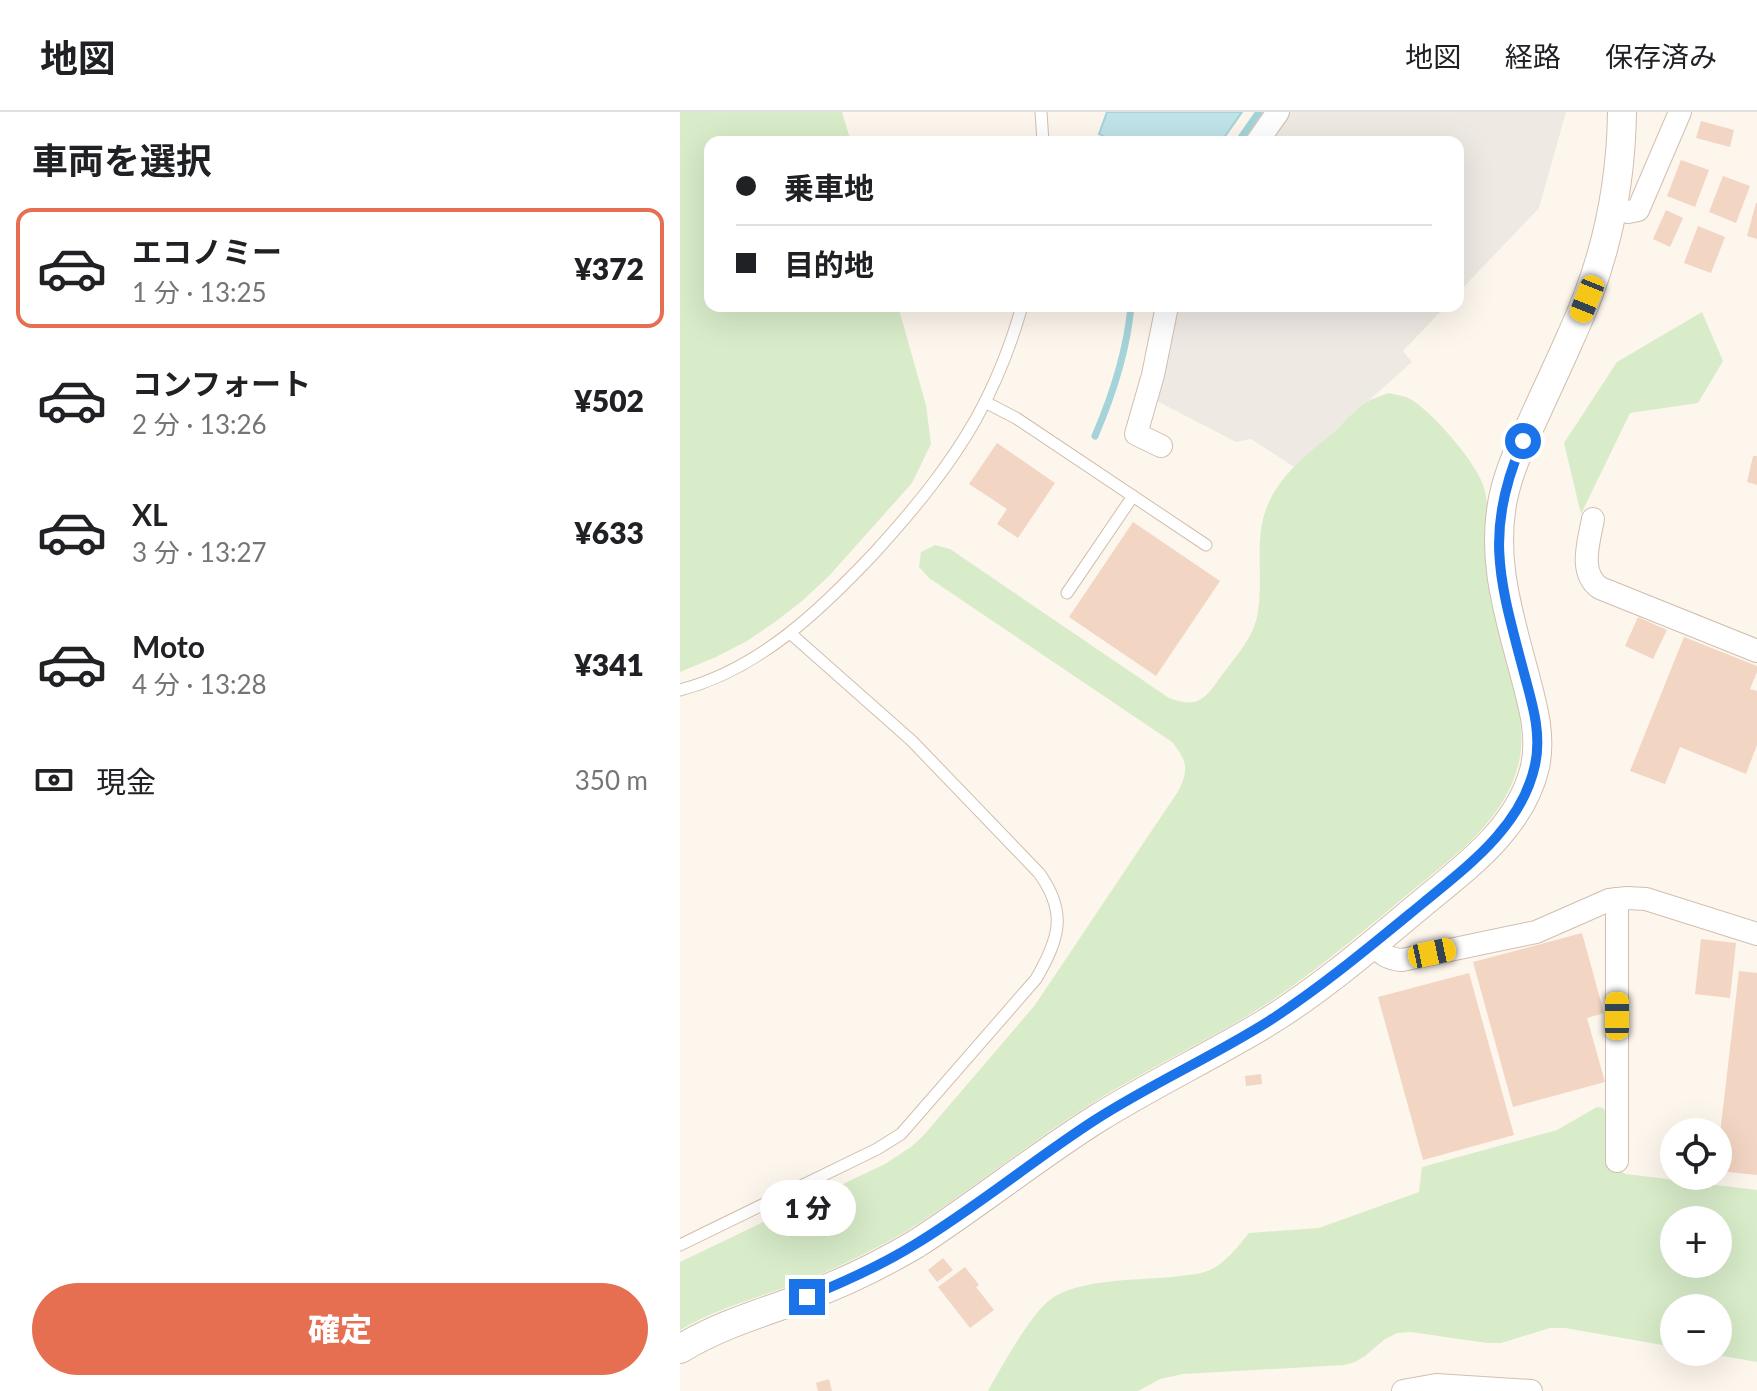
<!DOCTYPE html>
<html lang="ja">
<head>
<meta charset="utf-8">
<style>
  body { margin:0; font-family:Lato,"Noto Sans JP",sans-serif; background:#f6f6f6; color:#202124; height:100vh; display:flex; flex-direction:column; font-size:30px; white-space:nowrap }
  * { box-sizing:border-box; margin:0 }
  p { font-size:26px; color:#757577 }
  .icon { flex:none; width:44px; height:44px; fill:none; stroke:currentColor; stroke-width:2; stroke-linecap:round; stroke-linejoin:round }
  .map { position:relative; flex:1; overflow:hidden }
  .sheet { display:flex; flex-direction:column; background:#fff; width:680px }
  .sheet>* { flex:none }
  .hud { position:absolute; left:24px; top:24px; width:760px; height:176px; border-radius:16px; box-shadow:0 8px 32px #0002; display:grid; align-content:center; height:176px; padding:0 32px; background:#fff }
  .tools { position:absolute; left:980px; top:1006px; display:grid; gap:16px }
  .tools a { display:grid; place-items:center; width:72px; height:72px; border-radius:50%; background:#fff; box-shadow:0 8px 32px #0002; font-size:40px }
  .end { position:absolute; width:36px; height:36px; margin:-18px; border:10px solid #1a73e8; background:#fff; box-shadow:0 0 0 4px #fff }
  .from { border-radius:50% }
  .bubble { position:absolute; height:56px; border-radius:28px; background:#fff; box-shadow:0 8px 32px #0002; font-size:26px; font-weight:800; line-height:56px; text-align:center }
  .car { position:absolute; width:24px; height:48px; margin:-24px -12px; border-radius:10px; box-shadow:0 0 6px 2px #0007; background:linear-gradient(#f5c518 24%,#345 0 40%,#f5c518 0 76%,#345 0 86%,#f5c518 0) }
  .hud b { display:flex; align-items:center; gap:28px; height:76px; font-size:30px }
  .hud b+b { border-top:2px solid #e0e0e0 }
  .hud i { width:20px; height:20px; background:#202124 }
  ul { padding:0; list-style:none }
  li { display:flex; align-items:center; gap:24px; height:120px; margin:0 16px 12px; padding:0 16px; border:4px solid transparent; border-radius:16px }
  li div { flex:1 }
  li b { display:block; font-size:30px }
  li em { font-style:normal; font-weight:800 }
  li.on { border-color:#e76f51 }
  li>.icon { width:72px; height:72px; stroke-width:1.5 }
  h2 { padding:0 32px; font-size:36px; line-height:96px }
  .pay { display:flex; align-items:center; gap:20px; height:88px; padding:0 32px; font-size:30px }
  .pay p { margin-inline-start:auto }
  .cta { display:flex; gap:16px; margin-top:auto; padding:16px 32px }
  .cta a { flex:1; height:92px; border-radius:48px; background:#e76f51; color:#fff; font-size:32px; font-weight:800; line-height:92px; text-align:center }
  header { display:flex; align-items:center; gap:48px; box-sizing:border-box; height:112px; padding:0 40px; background:#fff; border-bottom:2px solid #e0e0e0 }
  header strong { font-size:38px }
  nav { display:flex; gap:44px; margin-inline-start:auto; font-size:28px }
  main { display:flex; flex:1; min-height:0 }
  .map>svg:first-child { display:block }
</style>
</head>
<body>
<header>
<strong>地図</strong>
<nav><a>地図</a><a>経路</a><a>保存済み</a></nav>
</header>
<main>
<section class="sheet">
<h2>車両を選択</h2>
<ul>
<li class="on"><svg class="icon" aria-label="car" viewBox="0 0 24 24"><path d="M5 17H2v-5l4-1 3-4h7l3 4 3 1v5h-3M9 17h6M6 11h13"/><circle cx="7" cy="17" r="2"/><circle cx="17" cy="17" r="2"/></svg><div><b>エコノミー</b><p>1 分 · 13:25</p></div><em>¥372</em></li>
<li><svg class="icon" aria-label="car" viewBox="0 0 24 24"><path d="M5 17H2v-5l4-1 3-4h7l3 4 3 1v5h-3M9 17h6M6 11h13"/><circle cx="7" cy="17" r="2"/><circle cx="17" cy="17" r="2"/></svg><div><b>コンフォート</b><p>2 分 · 13:26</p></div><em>¥502</em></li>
<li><svg class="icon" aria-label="car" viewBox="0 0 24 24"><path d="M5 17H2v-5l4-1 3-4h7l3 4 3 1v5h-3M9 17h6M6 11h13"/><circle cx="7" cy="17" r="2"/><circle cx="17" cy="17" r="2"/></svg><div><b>XL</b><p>3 分 · 13:27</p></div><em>¥633</em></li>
<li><svg class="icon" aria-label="car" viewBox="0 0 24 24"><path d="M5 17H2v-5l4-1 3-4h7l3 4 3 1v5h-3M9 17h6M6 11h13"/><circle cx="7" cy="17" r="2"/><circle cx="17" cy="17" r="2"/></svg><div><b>Moto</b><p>4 分 · 13:28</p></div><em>¥341</em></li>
</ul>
<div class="pay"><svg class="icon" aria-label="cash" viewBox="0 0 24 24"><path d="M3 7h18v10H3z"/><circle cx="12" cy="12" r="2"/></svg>現金<p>350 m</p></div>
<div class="cta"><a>確定</a></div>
</section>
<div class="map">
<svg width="1077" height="1279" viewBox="0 0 1077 1279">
  <rect width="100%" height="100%" fill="#fdf6ec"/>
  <!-- industrial -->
  <g fill="#efe9e4">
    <path d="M609,0H886L859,96L778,181V30H588Z"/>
    <path d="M496,194H766L723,239L732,250L614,355L571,327L556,330L475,288Z"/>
  </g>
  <!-- green -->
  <g fill="#d8ecc9" fill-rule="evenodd">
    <path d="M0,0H162L171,30H30V194H218L246,293L251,332L232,371L148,465L122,489L95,510L67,529L36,545L0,560Z"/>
    <path d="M1022,200L1043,249L1018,291L950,301L901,402L884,331L937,250Z"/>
    <path d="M709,281C717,283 726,284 732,288C753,301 798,352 804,376C810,396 808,421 810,442C811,458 811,475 813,490C820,540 850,601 839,650C826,707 776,743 733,778C683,819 635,861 580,896C524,931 462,959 406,995C345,1034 288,1080 227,1119C193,1138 158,1156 121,1170C80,1185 38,1196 0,1218V1150L205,1052L231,1035L243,1024L355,893L499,678C509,656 507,649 492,630L249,466L239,455L241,440L255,433L270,437L489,586C516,596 524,589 539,567C553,548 572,528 577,505C585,467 572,426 589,390C603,360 630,340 655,319C665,309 675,298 687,290C693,286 702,284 709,281Z"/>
    <path d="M917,995L923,996L927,1001L933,1056L946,1062L1077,1078V1250L1020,1240H1038V1196H994V1235L885,1216H870L821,1231H807L731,1220L717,1221L705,1227L685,1244L675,1250L664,1253L503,1262L480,1267L458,1279H308C321,1256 351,1201 371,1187C399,1167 457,1168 492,1165C505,1163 522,1163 534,1156C548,1148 559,1133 569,1121L639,1116L739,1080L742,1055L877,1018ZM994,1108H1038V1152H994Z"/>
  </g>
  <!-- water -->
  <path fill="#bfe3e8" stroke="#a5d3da" stroke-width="2" d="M427,0H562L541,30H435L419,22Z"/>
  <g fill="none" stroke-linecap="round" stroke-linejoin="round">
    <!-- stream -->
    <g stroke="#a5d3da" stroke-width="7">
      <path d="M558,30L579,0"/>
      <path d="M415,324C433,282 447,239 451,194"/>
    </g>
  </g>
  <!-- building -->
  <g fill="#f3d5c3">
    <path d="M1021,9L1054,18L1050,35L1016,26Z"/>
    <path d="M1001,48L1029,58L1015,95L987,84Z"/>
    <path d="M1043,64L1070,74L1056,111L1029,100Z"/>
    <path d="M1076,91H1077V127L1067,124Z"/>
    <path d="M986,98L1003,106L990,135L973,127Z"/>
    <path d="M1018,114L1045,125L1031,161L1004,151Z"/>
    <path d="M317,331L375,371L338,426L317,412L327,397L289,372Z"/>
    <path d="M1073,344H1077V373L1067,370Z"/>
    <path d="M453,410L540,469L476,564L389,505Z"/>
    <path d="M958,505L987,518L973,547L945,534Z"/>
    <path d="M1004,525L1077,554V560L1070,577L1077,579V633L1066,662L1000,635L985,672L950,659Z"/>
    <path d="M902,821L924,901L907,906L925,970L833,995L793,850Z"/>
    <path d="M1021,827L1056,831L1050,886L1015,882Z"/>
    <path d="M1059,859L1077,861V1063L1038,1059V1039Z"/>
    <path d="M789,861L834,1023L743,1048L698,885Z"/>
    <path d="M581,962L582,972L566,974L565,964Z"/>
    <path d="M263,1146L273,1158L257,1170L248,1158Z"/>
    <path d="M285,1155L299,1173L296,1175L314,1198L290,1216L258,1175Z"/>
    <path d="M149,1267L152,1279H138L136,1271Z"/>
  </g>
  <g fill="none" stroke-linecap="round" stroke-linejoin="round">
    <!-- service casing -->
    <g stroke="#d1beb0" stroke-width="13">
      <g id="service">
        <path d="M361,0L363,30"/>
        <path d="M305,290L336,306L526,433"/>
        <path d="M387,481L453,384"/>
        <path d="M0,578C80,557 142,497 197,438C234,397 269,355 296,307C316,271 331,233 342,194"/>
        <path d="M0,1133L197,1037L221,1022L356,867C379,827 388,801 359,761L232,629L110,521"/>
      </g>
    </g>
    <!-- minor casing -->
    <g stroke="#d1beb0" stroke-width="24">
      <g id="minor">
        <path d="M577,30L598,0"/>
        <path d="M932,97L948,100L958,98L1000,0"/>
        <path d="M481,334L456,322L473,263L487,194"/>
        <path d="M913,407C909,429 898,461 920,476L1077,539"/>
        <path d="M693,832C701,842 708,847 722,848L856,820L929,788L947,786L966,787L1077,822"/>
        <path d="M937,1049V787"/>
        <path d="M723,1279L756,1273L851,1279"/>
      </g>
    </g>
    <!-- tertiary casing -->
    <g stroke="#d1beb0" stroke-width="30">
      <path id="tertiary" d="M0,1237C39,1213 82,1201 125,1185C164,1171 200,1153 236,1132C298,1092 356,1045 418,1006C473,972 531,944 586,911C643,876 693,832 745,789C790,752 841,714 855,655C862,622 852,591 844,560C828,500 809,441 825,378C831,354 841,332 852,310C865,281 879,252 892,222C924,153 941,77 942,0"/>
    </g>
    <!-- service -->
    <use href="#service" stroke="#fff" stroke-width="11"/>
    <!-- minor -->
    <use href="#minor" stroke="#fff" stroke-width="22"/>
    <!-- tertiary -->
    <use href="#tertiary" stroke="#fff" stroke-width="28"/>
  </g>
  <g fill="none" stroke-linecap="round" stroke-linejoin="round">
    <!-- route -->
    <path stroke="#1a73e8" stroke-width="10" d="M127,1185C164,1170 200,1154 234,1133C297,1095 353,1048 415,1008C471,972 532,945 589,909C643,874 693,832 743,791C789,753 842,714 855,653C862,621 852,591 844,561C820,470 803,420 843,329"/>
  </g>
</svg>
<div class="tools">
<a><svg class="icon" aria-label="locate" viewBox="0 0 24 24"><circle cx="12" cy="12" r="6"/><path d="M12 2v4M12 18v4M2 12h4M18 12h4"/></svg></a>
<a>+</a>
<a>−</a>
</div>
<i class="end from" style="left:843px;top:329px"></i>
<i class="end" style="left:127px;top:1185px"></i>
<div class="bubble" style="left:80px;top:1068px;width:96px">1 分</div>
<i class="car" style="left:907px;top:187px;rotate:202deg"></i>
<i class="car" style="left:752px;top:841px;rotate:78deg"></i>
<i class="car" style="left:937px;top:904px;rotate:0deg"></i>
<div class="hud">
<b><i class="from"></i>乗車地</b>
<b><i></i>目的地</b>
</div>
</div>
</main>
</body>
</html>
